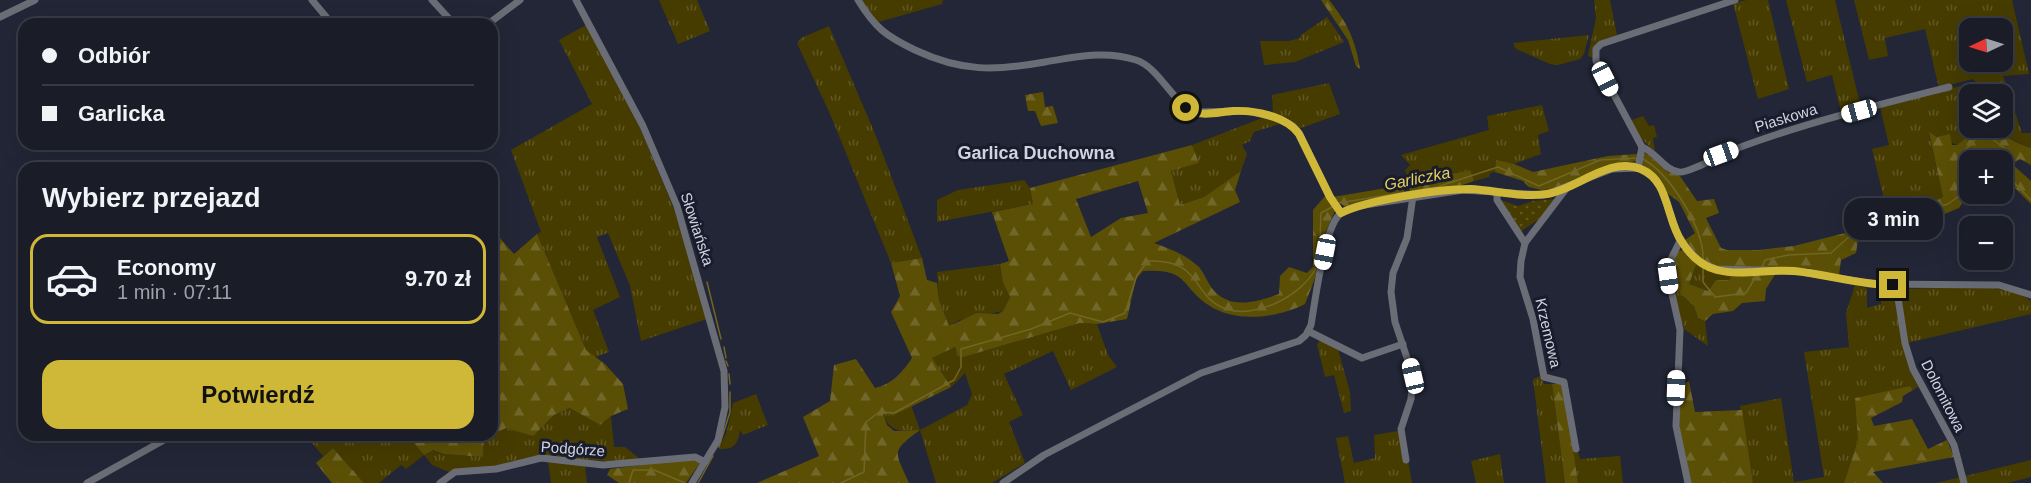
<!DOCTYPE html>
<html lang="pl">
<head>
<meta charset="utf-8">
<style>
  body { margin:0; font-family:Helvetica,sans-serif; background:#232530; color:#f1f3f6; height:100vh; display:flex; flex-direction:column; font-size:22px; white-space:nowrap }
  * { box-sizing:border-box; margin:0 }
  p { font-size:20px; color:#9fa1a8 }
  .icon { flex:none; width:33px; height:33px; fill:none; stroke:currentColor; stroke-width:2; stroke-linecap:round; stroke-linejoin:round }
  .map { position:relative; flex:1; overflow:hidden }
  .side { position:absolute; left:18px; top:162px; width:480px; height:279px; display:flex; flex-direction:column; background:#1a1c28; border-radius:18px; box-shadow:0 6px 24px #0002,0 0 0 2px #383a45 }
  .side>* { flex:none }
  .banner { position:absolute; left:18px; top:18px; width:480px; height:132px; border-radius:18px; box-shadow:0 6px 24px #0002,0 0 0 2px #383a45; display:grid; align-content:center; height:132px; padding:0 24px; background:#1a1c28 }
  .needle { width:39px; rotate:266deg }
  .controls { position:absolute; left:1959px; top:18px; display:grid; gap:12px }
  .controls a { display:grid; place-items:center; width:54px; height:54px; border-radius:12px; background:#1a1c28; box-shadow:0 6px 24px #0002,0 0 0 2px #383a45; font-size:30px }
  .end { position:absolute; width:27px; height:27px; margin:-14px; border:8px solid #cfb837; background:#111; box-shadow:0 0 0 3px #111 }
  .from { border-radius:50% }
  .bubble { position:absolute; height:42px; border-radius:18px; background:#1a1c28; box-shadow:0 6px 24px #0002,0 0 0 2px #383a45; font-size:20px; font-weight:800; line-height:42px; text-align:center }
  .car { position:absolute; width:18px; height:36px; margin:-18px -9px; border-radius:8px; box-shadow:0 0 4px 2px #0007; background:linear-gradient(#fff 24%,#345 0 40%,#fff 0 76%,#345 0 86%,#fff 0) }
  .banner b { display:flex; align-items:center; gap:21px; height:57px; font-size:22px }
  .banner b+b { border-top:2px solid #383a45 }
  .banner i { width:15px; height:15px; background:#f1f3f6 }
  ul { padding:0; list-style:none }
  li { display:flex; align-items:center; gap:18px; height:90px; margin:0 12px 9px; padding:0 12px; border:3px solid #383a45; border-radius:18px }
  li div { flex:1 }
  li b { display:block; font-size:22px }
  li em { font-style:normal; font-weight:800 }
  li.active { border-color:#cfb837 }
  li>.icon { width:54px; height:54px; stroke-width:1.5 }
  h2 { padding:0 24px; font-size:27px; line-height:72px }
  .primary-button { display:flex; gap:12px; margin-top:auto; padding:12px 24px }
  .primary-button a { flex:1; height:69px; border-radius:18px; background:#cfb837; color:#111; font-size:24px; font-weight:800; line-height:69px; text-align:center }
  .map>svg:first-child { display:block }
</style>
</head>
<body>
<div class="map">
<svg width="2031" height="483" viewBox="0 0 2031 483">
  <defs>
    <pattern id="grass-tufts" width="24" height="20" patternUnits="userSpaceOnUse" patternTransform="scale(1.5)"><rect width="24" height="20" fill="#463c00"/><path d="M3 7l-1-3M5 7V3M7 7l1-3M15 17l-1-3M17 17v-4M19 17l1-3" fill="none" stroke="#605725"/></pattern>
    <pattern id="forest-firs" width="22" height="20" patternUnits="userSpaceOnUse" patternTransform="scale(1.5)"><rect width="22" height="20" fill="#5b4f06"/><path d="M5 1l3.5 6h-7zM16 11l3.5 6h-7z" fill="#72672a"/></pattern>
    <pattern id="park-dots" width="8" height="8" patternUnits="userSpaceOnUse" patternTransform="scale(1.5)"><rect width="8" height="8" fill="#463c00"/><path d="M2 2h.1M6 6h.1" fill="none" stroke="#605725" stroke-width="1.8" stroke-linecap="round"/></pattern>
  </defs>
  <rect width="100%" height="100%" fill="#222636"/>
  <!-- grass -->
  <g fill="url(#grass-tufts)" fill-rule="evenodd">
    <path d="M659,0H697L710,31L678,44Z"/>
    <path d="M861,0H943L942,4L875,23Z"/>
    <path d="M1594,0H1610L1617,35L1603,40L1594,58L1588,56L1596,18Z"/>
    <path d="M1747,0H1768L1789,89L1758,99L1733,3Z"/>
    <path d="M1786,0H1835L1861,108L1841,112L1832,75L1807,82Z"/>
    <path d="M1854,0H2012L2029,74L2003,76L2022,133H2031V148C2014,143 2004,131 1986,128H2002V94H1978L1976,82L1972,79L1939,88L1925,29L1885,38L1888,56L1869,60ZM1970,28H2002V62H1970Z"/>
    <path d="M1327,17L1344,42L1295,62L1264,65L1260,41H1289L1300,38L1301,35Z"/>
    <path d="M586,25L640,128L674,209L707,319L641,341L630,286L608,233L597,237L620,297L593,310L609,352L595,357L586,351L537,234L541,232L511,150L592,104L559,40Z"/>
    <path d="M829,26L876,136L922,258L891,263L830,114L797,43L801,38Z"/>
    <path d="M1589,35L1584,54L1580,59L1558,65L1550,64L1516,49L1513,43Z"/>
    <path d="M1329,83L1340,114L1301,128L1289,119L1273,114L1272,95Z"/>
    <path d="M1964,85L1970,128H1973L1974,131L1957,145L1929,133L1943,197L1933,202L1912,204L1902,197L1884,199L1872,149L1889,145L1880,107Z"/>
    <path d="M1542,105L1549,131L1538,135L1541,154L1514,164L1496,161L1495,172L1490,173L1489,177L1474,181L1469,170L1409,183L1405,170L1410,165L1401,155L1489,130L1487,116Z"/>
    <path d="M1643,116L1649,126L1654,125L1657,137L1653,138L1655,152L1638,135L1629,121Z"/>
    <path d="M1262,118L1283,123L1254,132L1250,141L1242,145L1247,154L1241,171L1204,197L1180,205L1171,171L1199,163L1192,145Z"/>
    <path d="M1024,180L1030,188L1033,204L937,222V200L958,190Z"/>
    <path d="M1000,264L1003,283L1010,297L1003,311L959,320L949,326L939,300L937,272Z"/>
    <path d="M1696,264L1716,273L1731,275L1730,280H1716L1708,291L1689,284Z"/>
    <path d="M1671,285L1694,306L1698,318L1705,321L1708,346L1684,329Z"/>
    <path d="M1855,285L1867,288V308L1881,304L1882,288L1894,289L1911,370L1918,387L1913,390L1910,386L1856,398L1858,440L1844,483H1753L1740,406L1781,398L1794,482L1824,477L1804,352L1849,347L1846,313Z"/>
    <path d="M1983,287C2000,289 2017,290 2031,301V314L1907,343L1898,289Z"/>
    <path d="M1080,323L1097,324L1108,355L1117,367L1071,390L1053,351L1004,374L1023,415L1009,422L1025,463L992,483H936L920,430C901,431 890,433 883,414L894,415L911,405L920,430L967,405L972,394L965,373L951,387L931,358L955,347L960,358Z"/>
    <path d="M1321,338L1338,349L1350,392L1351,411L1344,413L1334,375L1325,377L1317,345Z"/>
    <path d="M1541,376L1544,384H1552L1565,483H1546L1533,379Z"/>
    <path d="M756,394L768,425L743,435L740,430C738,444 734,450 719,449L727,431L733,403Z"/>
    <path d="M571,408L600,425L611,416L614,447H625L640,459L622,462L544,457L512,464L449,472L432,465L424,455L406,469L401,465L379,483H364L333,448L323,456L305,435H389L391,438L395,435H407L424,455L432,450L444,454L483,457L484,439L506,428L533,435L554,415Z"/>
    <path d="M1398,431L1408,460L1412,483H1345L1336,438L1348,436L1354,463L1375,458L1374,435Z"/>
    <path d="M1578,452L1580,459L1620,456L1623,483H1578L1573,453Z"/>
    <path d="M1500,454L1504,483H1476L1471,461Z"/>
    <path d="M2031,460V477L2007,483H1936Z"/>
    <path d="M548,461L585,465L587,483H551Z"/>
  </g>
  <!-- forest -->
  <g fill="url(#forest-firs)" fill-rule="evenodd">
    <path d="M1321,0H1329C1347,22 1356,41 1360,69L1356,66L1348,40Z"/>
    <path d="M1043,92L1045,107L1053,106L1058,123L1041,126L1035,111H1028L1025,95Z"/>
    <path d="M1973,128C2004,128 2005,140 2031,148V165L2020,159L2012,164L2031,181V204L2003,176L2002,160H1970L1969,193L1959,208L1937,217L1886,222L1858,240L1856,253L1841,260L1839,275L1808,268H1779L1766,289L1765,301L1742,303L1733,311L1713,314L1705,321L1698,318L1694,306L1671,285L1672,262L1675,252L1691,248L1685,240L1695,233L1679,202L1667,193L1663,184L1642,164L1643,153L1649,155L1668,172L1680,176L1697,201L1714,199L1719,213L1706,218L1721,248L1727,250H1759L1794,246L1845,233L1884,199L1902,197L1912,204L1933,202L1943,197L1929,132L1937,137L1950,134L1952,145H1957L1974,131ZM1696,265L1716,273L1731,274L1730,280H1716L1708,291L1689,284Z"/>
    <path d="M1192,145L1199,163L1171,171L1180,205L1204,197L1241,171L1235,190L1240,202L1154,243C1171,249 1186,255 1199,267C1204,273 1207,281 1211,287C1228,311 1257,302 1279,294L1280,276L1289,267L1307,273L1313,267V210L1326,195L1335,211L1326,231L1315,278L1305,304C1278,318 1236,323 1210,306C1179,286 1190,268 1143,271L1136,279L1127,319L1097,324L1080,323L960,358L955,347L932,358L951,387L894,415L883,414L887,425L894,431L920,430C890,452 895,451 909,483H757L819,456L803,417L830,401L834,365L856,359L875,388C892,384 902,373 912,358L891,312L900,296L891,263L922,258L927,280L937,283L939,300L949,326L977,313L998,314L1003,311L1010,297L1003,283L1000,264L1009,261L992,212L1033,204L1030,188ZM1138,181L1148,213L1121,218L1091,237L1076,199Z"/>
    <path d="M1637,154L1636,161L1601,169L1553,189L1541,190L1529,187L1523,181L1495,172L1496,160L1514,164L1533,172L1608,156Z"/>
    <path d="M1470,170L1474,181L1459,186L1410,194L1409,183Z"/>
    <path d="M1404,185V195L1345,207L1333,197Z"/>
    <path d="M492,229L514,254L537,234L586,350L605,364L623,384L628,409L611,416L600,425L570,408L554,415L533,436L506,428L492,435Z"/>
    <path d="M1689,381L1695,412L1742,410L1753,483H1690L1678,419V387Z"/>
    <path d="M1552,384H1562L1564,388L1578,483H1565Z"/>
    <path d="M1910,386L1913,390L1903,396L1902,402L1871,418L1874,426L1912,419L1928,449L1947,440L1954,457L1873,472L1883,483H1844L1858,440L1855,398Z"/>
    <path d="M407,435H492L484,439L483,457L444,454L433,450L424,455Z"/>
    <path d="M333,448L364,483H332L316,463Z"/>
    <path d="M690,459L700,463L686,483H619L607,475L610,469Z"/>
  </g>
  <!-- park -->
  <path fill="url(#park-dots)" d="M1555,199L1538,220L1520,232L1501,200L1518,206L1533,201Z"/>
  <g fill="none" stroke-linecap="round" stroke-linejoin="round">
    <!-- stream -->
    <g stroke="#726625" stroke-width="1.5">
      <path d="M1643,159C1670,174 1704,228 1703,259"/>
      <path d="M2002,170L2031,200"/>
      <path d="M1339,203L1437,187L1498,167L1539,186L1600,160L1638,158"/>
      <path d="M1703,267V282L1715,297L1746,293L1758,273"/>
      <path d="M1762,267L1765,260L1788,255L1831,253L1883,206L1911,215L1948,204L1959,196L1965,183L1962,153L1976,139L1990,137L2004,148L2006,158L2002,162"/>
      <path d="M707,282L721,339"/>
      <path d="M724,347L726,358"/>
      <path d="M726,361L728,366"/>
      <path d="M729,374L730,384"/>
      <path d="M719,447L730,412V392"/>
      <path d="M629,483L633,470H654L685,483"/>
      <path d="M698,483L713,456"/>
      <path d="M841,483L864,472L866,422L879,412L894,413L954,380L961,367V349L1031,329L1070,313L1103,322L1125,313L1137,275L1148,261C1204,259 1190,296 1226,309C1255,319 1302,296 1316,268C1321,256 1320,227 1321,213L1332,207"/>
    </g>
    <!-- minor -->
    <g stroke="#6a6d75" stroke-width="7">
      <path d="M312,0L332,24"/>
      <path d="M432,0L454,24"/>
      <path d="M576,0L643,126L677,206L724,371L725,407L718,440L692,483"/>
      <path d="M858,0C875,28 886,36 915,50C962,72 995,71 1045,62C1076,57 1105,50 1136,60C1158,67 1171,99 1192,112L1249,111L1276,118L1293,126L1299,133L1330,197L1341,213"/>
      <path d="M0,17L35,0"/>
      <path d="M488,24L520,0"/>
      <path d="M1642,147C1656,152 1664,170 1679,172C1688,174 1733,149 1746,145C1812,121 1881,104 1949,87"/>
      <path d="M1638,168L1642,147L1596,61V49L1601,44L1735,0"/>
      <path d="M1566,189L1525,243L1521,261L1520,277L1533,319L1544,377L1564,382L1576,449"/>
      <path d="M1497,192V200L1525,243"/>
      <path d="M1680,241L1669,263L1668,276L1680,330L1676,426L1688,483"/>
      <path d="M1896,285L1905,343L1913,369L1954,445L1964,483"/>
      <path d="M1308,331L1362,358L1403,344"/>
      <path d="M1406,460L1401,429L1411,399L1413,376L1395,322L1391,292L1393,273L1407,238L1413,196"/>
      <path d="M87,483L173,435"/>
      <path d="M440,483L455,472L496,469L541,458L603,465L695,457L705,462"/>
      <path d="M1003,483L1044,455L1201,373L1299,341L1306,335L1311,325C1315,302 1324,230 1339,215C1346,208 1356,207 1365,205L1463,190L1544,195L1612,169L1638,168L1654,177L1660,186L1680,241L1700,262L1716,269L1796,271L1875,284L1999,285L2031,295"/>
    </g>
  </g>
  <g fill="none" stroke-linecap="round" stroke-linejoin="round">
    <!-- route -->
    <path stroke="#cfb837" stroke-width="8" d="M1186,108C1200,118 1217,112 1233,111C1254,110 1286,116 1299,134L1330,197L1341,213C1367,200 1439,189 1470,189C1495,190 1521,198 1547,194C1576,190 1609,156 1641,169C1670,181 1666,220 1682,242C1690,255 1702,266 1717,270C1741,276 1769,269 1794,271C1827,274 1859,285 1893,285"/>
  </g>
  <g text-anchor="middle" stroke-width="6" stroke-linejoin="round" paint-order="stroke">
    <!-- street labels -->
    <g font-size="15" fill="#d1d4de" stroke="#191c2c">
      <text transform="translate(1786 118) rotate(-17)" y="5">Piaskowa</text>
      <text transform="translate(697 229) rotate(72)" y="5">Słowiańska</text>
      <text transform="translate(1548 333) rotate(77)" y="5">Krzemowa</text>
      <text transform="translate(1943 396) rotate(63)" y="5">Dolomitowa</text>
      <text transform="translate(573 449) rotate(4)" y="5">Podgórze</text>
    </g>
    <!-- water labels -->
    <g font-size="16" font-style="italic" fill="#e8d35f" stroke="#191c2c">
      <text transform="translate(1417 178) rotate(-11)" y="6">Garliczka</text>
    </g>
    <!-- quarter labels -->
    <g font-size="18" font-weight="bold" fill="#d1d4de" stroke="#191c2c">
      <text x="1036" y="159">Garlica Duchowna</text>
    </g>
  </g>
</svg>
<div class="controls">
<a><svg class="needle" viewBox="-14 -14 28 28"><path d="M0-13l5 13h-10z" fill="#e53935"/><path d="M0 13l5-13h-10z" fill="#9fa1a8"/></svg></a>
<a><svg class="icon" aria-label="layers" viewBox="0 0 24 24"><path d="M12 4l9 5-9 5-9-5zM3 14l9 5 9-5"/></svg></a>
<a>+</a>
<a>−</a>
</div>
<i class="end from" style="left:1186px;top:108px"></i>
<i class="end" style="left:1893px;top:285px"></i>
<div class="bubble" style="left:1844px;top:198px;width:99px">3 min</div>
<i class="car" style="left:1605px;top:79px;rotate:153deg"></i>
<i class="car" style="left:1859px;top:111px;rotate:255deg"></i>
<i class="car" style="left:1721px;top:154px;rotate:70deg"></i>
<i class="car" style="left:1325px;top:252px;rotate:191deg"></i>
<i class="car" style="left:1668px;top:276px;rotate:172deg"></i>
<i class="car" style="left:1413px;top:376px;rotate:347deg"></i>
<i class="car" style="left:1676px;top:388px;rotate:2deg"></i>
<div class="banner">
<b><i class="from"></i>Odbiór</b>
<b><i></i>Garlicka</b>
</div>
<section class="side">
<h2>Wybierz przejazd</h2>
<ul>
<li class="active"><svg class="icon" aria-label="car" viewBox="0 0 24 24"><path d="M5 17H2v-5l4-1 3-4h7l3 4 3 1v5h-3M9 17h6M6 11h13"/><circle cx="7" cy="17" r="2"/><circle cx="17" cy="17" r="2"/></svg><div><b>Economy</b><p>1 min · 07:11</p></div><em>9.70 zł</em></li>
</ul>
<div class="primary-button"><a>Potwierdź</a></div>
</section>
</div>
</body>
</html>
